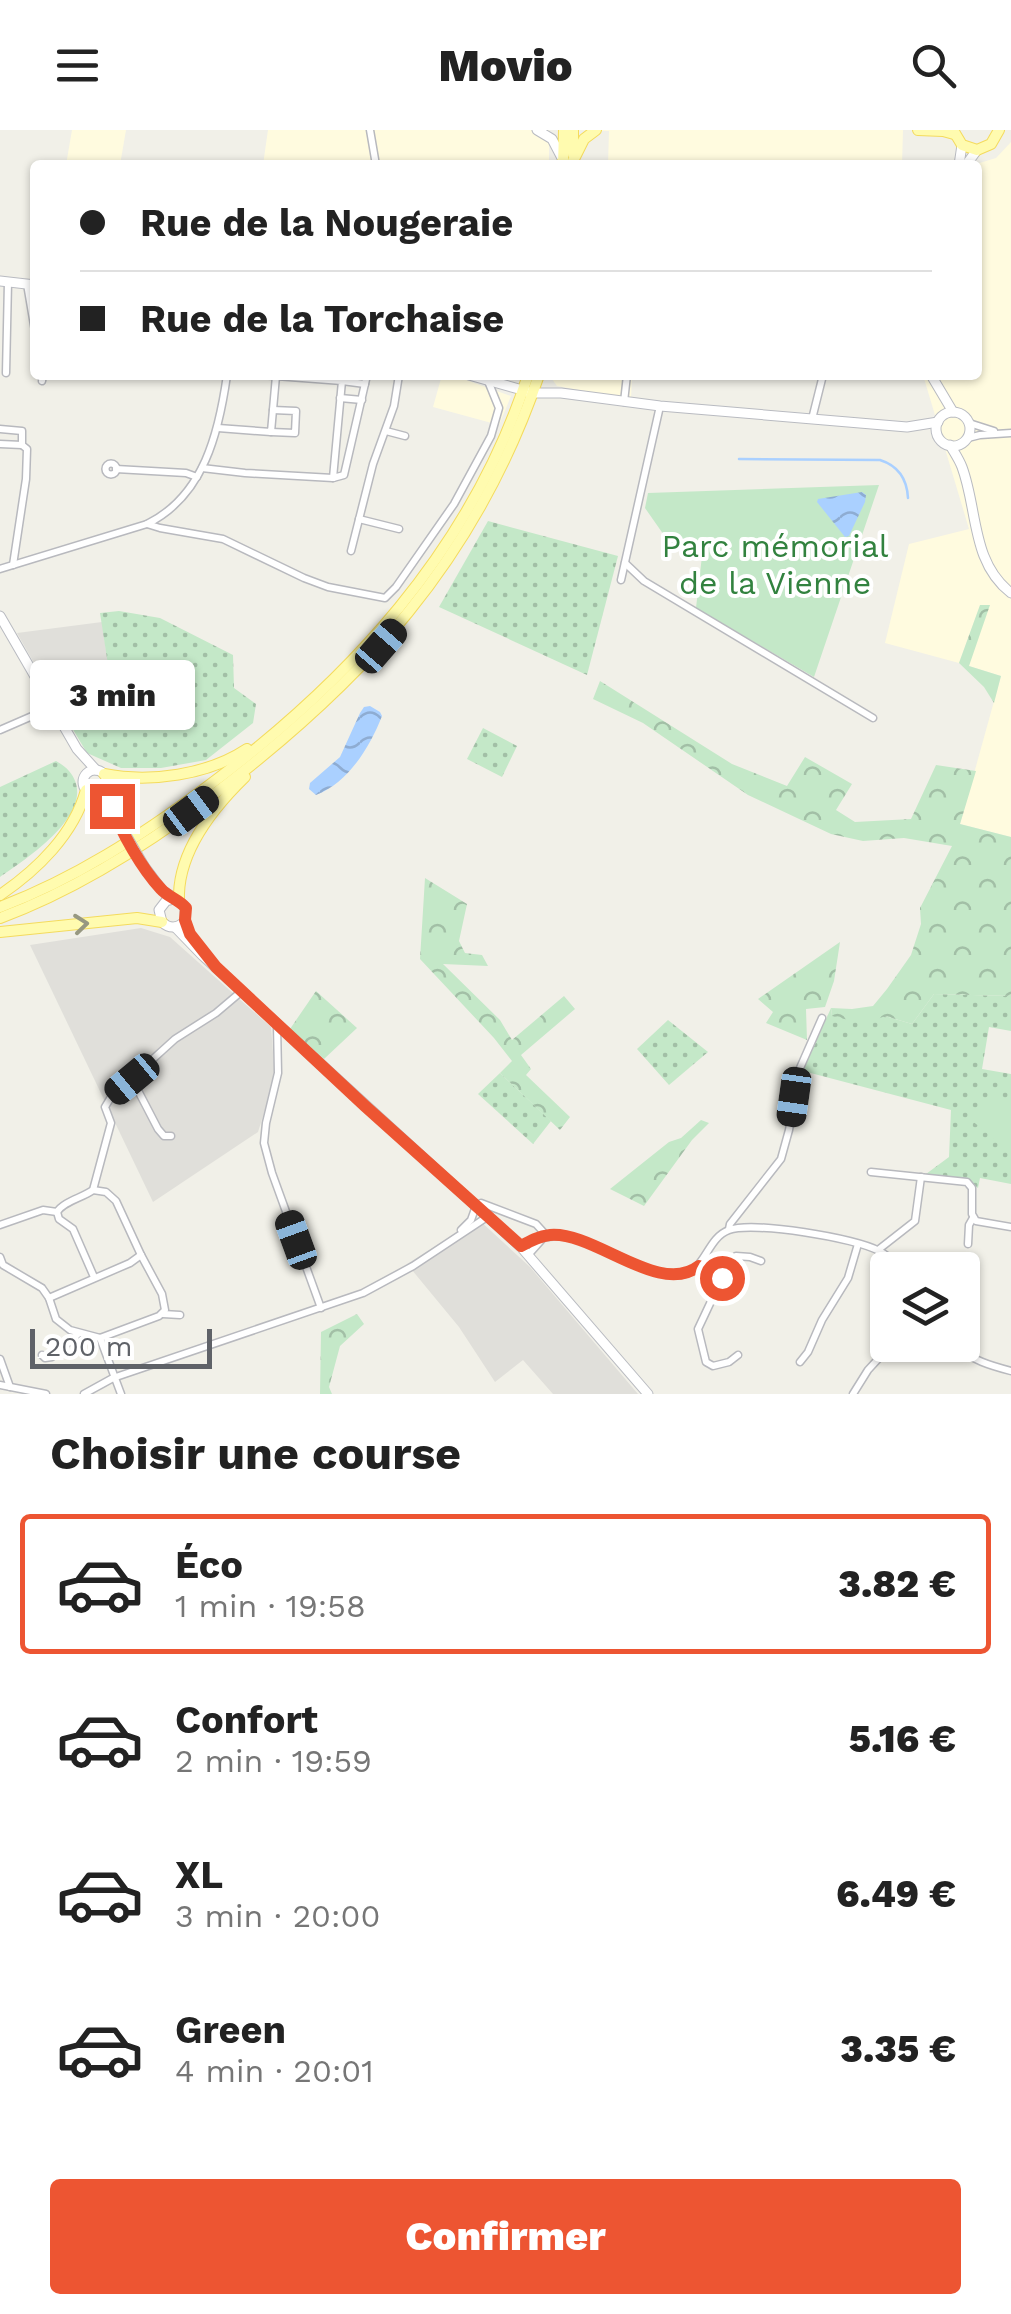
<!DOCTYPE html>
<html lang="fr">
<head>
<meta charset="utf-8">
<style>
  body { margin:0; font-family:"Work Sans",sans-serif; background:#f2f2f2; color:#222; height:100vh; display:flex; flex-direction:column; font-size:38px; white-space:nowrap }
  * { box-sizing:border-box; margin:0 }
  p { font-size:32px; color:#767676 }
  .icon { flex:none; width:55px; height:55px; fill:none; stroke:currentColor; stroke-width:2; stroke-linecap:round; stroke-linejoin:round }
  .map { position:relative; height:1264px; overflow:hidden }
  .panel { display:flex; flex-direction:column; background:#fff; flex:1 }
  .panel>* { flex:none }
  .guide { position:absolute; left:30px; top:30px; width:952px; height:220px; border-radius:10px; box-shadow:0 2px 8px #0004; display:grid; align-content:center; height:220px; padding:0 50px; background:#fff }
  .buttons { position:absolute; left:870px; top:1122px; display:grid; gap:20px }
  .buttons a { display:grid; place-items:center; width:110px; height:110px; border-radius:10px; background:#fff; box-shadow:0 2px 8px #0004; font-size:50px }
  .scale { position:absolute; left:30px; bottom:25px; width:182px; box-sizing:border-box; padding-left:10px; border:5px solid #5f6268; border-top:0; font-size:28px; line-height:35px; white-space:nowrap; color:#5f6268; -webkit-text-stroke:8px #fff; paint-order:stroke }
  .end { position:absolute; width:45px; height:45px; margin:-22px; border:12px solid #ed5532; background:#fff; box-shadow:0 0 0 5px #fff }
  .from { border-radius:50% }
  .bubble { position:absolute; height:70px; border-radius:10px; background:#fff; box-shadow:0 2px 8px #0004; font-size:32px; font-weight:800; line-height:70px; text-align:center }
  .car { position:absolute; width:30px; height:60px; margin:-30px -15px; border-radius:12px; box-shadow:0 0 8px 2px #0007; background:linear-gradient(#222 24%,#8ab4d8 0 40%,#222 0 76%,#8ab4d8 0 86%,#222 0) }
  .guide b { display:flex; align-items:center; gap:35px; height:95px; font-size:38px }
  .guide b+b { border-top:2px solid #e0e0e0 }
  .guide i { width:25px; height:25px; background:#222 }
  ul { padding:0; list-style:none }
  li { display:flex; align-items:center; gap:30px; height:140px; margin:0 20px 15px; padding:0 30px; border:5px solid transparent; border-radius:10px }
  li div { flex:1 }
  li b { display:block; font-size:38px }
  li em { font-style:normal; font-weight:800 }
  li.selected { border-color:#ed5532 }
  li>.icon { width:90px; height:90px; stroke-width:1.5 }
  h2 { padding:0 50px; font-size:45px; line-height:120px }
  .cta { display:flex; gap:20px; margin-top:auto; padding:20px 50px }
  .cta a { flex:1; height:115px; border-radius:10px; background:#ed5532; color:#fff; font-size:40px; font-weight:800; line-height:115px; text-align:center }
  header { display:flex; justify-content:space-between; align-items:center; height:130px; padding:0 50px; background:#fff; font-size:45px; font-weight:800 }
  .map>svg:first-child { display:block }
</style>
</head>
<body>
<header><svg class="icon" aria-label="menu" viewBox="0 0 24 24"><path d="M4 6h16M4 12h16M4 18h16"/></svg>Movio<svg class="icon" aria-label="search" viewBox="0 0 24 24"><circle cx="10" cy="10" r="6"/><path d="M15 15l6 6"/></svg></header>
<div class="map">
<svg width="1011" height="1264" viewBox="0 0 1011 1264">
  <defs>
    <pattern id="grass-dots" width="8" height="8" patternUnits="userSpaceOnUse" patternTransform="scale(2.5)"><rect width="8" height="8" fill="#c4e8c8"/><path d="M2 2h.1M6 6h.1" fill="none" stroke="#a2bfa6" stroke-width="1.8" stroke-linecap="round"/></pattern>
    <pattern id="forest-crowns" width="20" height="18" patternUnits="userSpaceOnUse" patternTransform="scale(2.5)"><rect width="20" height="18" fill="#c4e8c8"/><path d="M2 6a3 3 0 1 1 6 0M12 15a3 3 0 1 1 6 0" fill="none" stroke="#a2bfa6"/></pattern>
    <pattern id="water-waves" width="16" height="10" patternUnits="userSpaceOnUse" patternTransform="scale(2.5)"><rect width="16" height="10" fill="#aad0ff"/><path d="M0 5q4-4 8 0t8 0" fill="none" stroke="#8eacd2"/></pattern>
  </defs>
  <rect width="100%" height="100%" fill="#f1f0e8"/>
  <!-- commercial -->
  <g fill="#fffbdf">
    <path d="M72,0H126L120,35H66Z"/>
    <path d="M268,0H549V35H263Z"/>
    <path d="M569,0H903L902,35H608L609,1Z"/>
    <path d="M1011,12V707L960,694L1001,546L969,536L980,476L959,533L885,513L909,414L969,399L923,245H978V35H973L996,28Z"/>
    <path d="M442,245H452L511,266L499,295L433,277Z"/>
    <path d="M549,245H632L631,269L557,256Z"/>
  </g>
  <!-- industrial -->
  <g fill="#e0dfda">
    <path d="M102,492L110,548L47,556L17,503Z"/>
    <path d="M141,798L170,807L271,897L275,948L258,1002L153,1072L30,815Z"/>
    <path d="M478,1089L530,1137L638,1264H553L523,1230L495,1252L459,1197L407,1134Z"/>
  </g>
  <!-- grass -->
  <g fill="url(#grass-dots)">
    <path d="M488,391L618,426L587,545L439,477Z"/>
    <path d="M119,481L160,488L233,525L234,558L256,574L253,593L206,630L161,638H121L87,623L47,556L110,548L100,483Z"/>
    <path d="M483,598L517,616L502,647L467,629Z"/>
    <path d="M56,631C61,634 66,637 69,641C102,680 26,729 0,747V657Z"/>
    <path d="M934,864L1011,866V901L989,897L982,939L1011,944V1054L980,1048L978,1058L967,1049L926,1044L949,1027L951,980L803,941L831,878L832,886H885L912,894Z"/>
    <path d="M668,890L708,922L669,955L637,919Z"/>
    <path d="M500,943L551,991L533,1014L478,964Z"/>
  </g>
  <!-- forest -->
  <g fill="url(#forest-crowns)">
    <path d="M980,475H990L969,536L1001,546L994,573L984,557L959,533Z"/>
    <path d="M600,551L732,634L787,656L805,627L852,654L836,680L855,692L911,689L936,635L976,641L960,694L1011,707V866L934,864L912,894L885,886L865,894L832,886L831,878L852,879L873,876L887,859L911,825L921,794L920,778L952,716L904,708L863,711L831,704L748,665L643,593L593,569Z"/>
    <path d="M425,748L467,774L459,811L465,823L482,825L488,836L443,834L500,890L512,910L564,866L575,879L521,925L531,939L526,945L570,987L560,1000L500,943L512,931L494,908L420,829Z"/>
    <path d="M840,812L834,851L825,877L806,879L807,910L766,893L773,882L758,869Z"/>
    <path d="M316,861L357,898L324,929L290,899Z"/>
    <path d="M701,990L709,993L692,1010L644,1076L610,1059L669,1012L681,1008Z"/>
    <path d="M357,1184L364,1194L340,1216L329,1257L332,1264H320L321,1202Z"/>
  </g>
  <!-- garden -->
  <g fill="#c4e8c8">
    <path d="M879,355L814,547L696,478L702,426L673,418L645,378L648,363Z"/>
    <path d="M992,963L1011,979V1023L970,989Z"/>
  </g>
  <!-- water -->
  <g fill="url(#water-waves)">
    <path d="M862,362L866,365L865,372L849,406L845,407L817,372L818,369Z"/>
    <path d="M370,576L380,582L382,586C370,617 348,653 316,665L309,659L310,653L340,627L360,583L364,577Z"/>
  </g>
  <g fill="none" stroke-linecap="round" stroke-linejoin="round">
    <!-- stream -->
    <path stroke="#aad0ff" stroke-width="2.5" d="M739,329L880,330C899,336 907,349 908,368"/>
    <!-- street casing -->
    <g stroke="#b8b9be" stroke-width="9">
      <g id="street">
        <path d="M370,0L376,35"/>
        <path d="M27,154L35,201"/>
        <path d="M6,243L8,152"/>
        <path d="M276,246L342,251L333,348L344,345L367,245"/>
        <path d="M42,251L43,245"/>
        <path d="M342,251L365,254"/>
        <path d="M340,268L362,270"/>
        <path d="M624,272L627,245"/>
        <path d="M812,289L823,245"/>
        <path d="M969,293L994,301"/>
        <path d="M218,298L271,302L276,246L260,245"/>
        <path d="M0,299L22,301V315L27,319L26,349L13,435"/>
        <path d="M386,301L405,306"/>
        <path d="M271,302L295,303L296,281L273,280"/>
        <path d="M968,308L980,305L1011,303"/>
        <path d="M0,314L22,315"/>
        <circle cx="111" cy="339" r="5.5"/>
        <path d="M202,338L245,343L333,348"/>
        <path d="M116,339L186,343L197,347"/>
        <path d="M359,389L399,399"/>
        <path d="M147,394L160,398L223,409L304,448L328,457L385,468L396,457L454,374L491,306L499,278L488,251"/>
        <path d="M351,421L373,334L394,276L399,245"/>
        <path d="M625,433L644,451L873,588"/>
        <path d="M0,439L147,394C204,366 219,302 227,245"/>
        <path d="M621,450L660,276"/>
        <path d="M0,600L53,577"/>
        <path d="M277,895L278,943L266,993L264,1013L272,1043L321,1178"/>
        <path d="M132,949L158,999L164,1006H171"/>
        <path d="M871,1042L967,1052L972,1058V1084L976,1091L1011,1097"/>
        <path d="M481,1073L536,1094L546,1105"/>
        <path d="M57,1082L59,1089L73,1099L94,1147"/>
        <path d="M0,1095L43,1080L57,1082C64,1071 82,1068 93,1060L111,993L105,977L111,967L175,909L216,883L242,861"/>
        <path d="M729,1099L730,1094L781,1029L789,1000L800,938L822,888"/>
        <path d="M461,1100L471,1090L476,1076"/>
        <path d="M968,1114L969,1095L973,1088"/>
        <path d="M521,1117C571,1083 622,1139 673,1145C706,1148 704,1109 729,1100C753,1091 856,1108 879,1121C888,1125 896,1133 903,1140"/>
        <path d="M878,1120L915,1091L921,1047"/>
        <path d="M529,1124L545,1106"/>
        <path d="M0,1127L3,1135L42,1158L49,1168L56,1189L70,1200L100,1208L159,1186L165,1180L162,1164L141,1125L116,1071L106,1062L93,1060"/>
        <path d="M699,1135L722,1148L698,1199L706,1232L713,1236L729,1232L738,1225"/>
        <path d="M927,1140L928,1139"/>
        <path d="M722,1148L736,1126L750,1127L761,1131"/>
        <path d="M49,1168L130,1133L141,1125"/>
        <path d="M163,1184L180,1185"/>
        <path d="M100,1208L121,1264"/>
        <path d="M956,1215C970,1230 992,1236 1011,1241"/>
        <path d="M42,1225L45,1228L52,1227L78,1204"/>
        <path d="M0,1229L10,1257"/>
        <path d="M800,1232L808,1222L822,1190L848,1148L858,1114"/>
        <path d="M0,1255L46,1264"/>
        <path d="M84,1264L113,1248L363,1163L413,1136L487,1087"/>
        <path d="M853,1264L868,1240L891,1215"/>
      </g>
    </g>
    <!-- secondary casing -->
    <g stroke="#b9bbc1" stroke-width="11">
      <g id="secondary">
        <path d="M537,0L552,9L563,30"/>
        <path d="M959,35L962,15"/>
        <path d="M966,35L977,20"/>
        <path d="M0,151L35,155"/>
        <path d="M469,245L533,263H561L660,276L907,297L938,292"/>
        <path d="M931,245L953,282"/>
        <circle cx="953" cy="299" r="17"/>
        <path d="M950,315C954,322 959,329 962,337C978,380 971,432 1011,463"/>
        <path d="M0,486L77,619L96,640"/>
        <circle cx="95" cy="652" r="12"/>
        <path d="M95,664L122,698"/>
        <path d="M144,736L162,760L179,771L185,777V790C179,799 169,799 162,792L159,780L166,771L174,769"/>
        <path d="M175,797L203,826L521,1117L648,1264"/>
      </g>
    </g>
    <!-- primary casing -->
    <g stroke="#f4db5d" stroke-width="12">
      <g id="primary">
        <path d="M573,0V24"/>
        <path d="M918,0L943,1L954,4"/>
        <path d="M953,0L962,15L977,20L991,14L999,0"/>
        <path d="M573,31L584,9L596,0"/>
        <path d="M563,35L564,0"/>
        <path d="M104,644C150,653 208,645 247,619"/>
        <path d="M0,765C37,740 74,704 86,660"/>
        <path d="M179,771C177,723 212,679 245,647"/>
        <path d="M0,777C74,749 141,706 204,659C349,552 472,419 528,245"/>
        <path d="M0,788C76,760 145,716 209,668C363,552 476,430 539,245"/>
        <path d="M0,802L137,788L162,792"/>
      </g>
    </g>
    <!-- street -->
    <use href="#street" stroke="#fff" stroke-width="6"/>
    <!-- secondary -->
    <use href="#secondary" stroke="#fff" stroke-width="9"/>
    <!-- primary -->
    <use href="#primary" stroke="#fffbaf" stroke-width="10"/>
    <!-- secondary-bridge casing -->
    <g stroke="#b9bbc1" stroke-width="11" stroke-linecap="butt">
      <path id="secondary-bridge" d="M122,698L144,736"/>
    </g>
    <!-- secondary-bridge -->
    <use href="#secondary-bridge" stroke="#fff" stroke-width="9"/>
  </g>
  <!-- one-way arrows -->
  <defs><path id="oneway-chevron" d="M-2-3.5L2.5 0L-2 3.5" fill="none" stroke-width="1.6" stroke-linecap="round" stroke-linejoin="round" transform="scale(2.5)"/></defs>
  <use stroke="#979881" href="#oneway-chevron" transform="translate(81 794) rotate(-6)"/>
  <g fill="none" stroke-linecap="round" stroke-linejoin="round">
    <!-- route -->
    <path stroke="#ed5532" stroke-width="12" d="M112,676C121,702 142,739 161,759C168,767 178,769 186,778L185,790L190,804L216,837L365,976L521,1116C530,1111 539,1106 550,1105C595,1101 659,1167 699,1136L722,1148"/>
  </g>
  <g text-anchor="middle" stroke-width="8" stroke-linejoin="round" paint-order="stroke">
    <!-- park labels -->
    <g font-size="32" fill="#32823f" stroke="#fff">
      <text x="775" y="427">Parc mémorial<tspan x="775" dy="37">de la Vienne</tspan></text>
    </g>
  </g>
</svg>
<div class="buttons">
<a><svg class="icon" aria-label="layers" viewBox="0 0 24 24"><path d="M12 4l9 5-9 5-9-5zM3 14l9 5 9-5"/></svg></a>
</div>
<div class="scale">200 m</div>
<i class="end from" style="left:722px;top:1148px"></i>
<i class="end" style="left:112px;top:676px"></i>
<div class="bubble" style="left:30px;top:530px;width:165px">3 min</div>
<i class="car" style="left:381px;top:516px;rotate:41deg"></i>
<i class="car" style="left:191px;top:681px;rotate:53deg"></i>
<i class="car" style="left:132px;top:949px;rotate:230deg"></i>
<i class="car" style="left:794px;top:967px;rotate:188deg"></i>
<i class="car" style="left:296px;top:1110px;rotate:340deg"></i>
<div class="guide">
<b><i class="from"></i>Rue de la Nougeraie</b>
<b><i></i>Rue de la Torchaise</b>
</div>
</div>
<section class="panel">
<h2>Choisir une course</h2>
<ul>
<li class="selected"><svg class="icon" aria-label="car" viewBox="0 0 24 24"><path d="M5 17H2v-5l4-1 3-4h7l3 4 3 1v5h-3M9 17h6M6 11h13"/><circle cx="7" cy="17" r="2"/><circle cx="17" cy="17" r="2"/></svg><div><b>Éco</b><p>1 min · 19:58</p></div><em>3.82 €</em></li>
<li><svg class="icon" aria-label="car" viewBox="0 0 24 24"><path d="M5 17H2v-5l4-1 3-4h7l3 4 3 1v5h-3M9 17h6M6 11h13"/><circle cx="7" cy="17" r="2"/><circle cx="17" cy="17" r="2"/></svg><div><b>Confort</b><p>2 min · 19:59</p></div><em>5.16 €</em></li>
<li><svg class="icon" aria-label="car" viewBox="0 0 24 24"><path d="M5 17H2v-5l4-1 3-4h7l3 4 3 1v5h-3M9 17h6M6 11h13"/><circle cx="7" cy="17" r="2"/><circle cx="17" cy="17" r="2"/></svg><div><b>XL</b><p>3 min · 20:00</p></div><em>6.49 €</em></li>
<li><svg class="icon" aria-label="car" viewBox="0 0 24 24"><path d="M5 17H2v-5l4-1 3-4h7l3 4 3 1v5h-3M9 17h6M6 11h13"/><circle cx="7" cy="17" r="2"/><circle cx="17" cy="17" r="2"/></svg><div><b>Green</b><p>4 min · 20:01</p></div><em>3.35 €</em></li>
</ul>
<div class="cta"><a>Confirmer</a></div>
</section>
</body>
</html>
